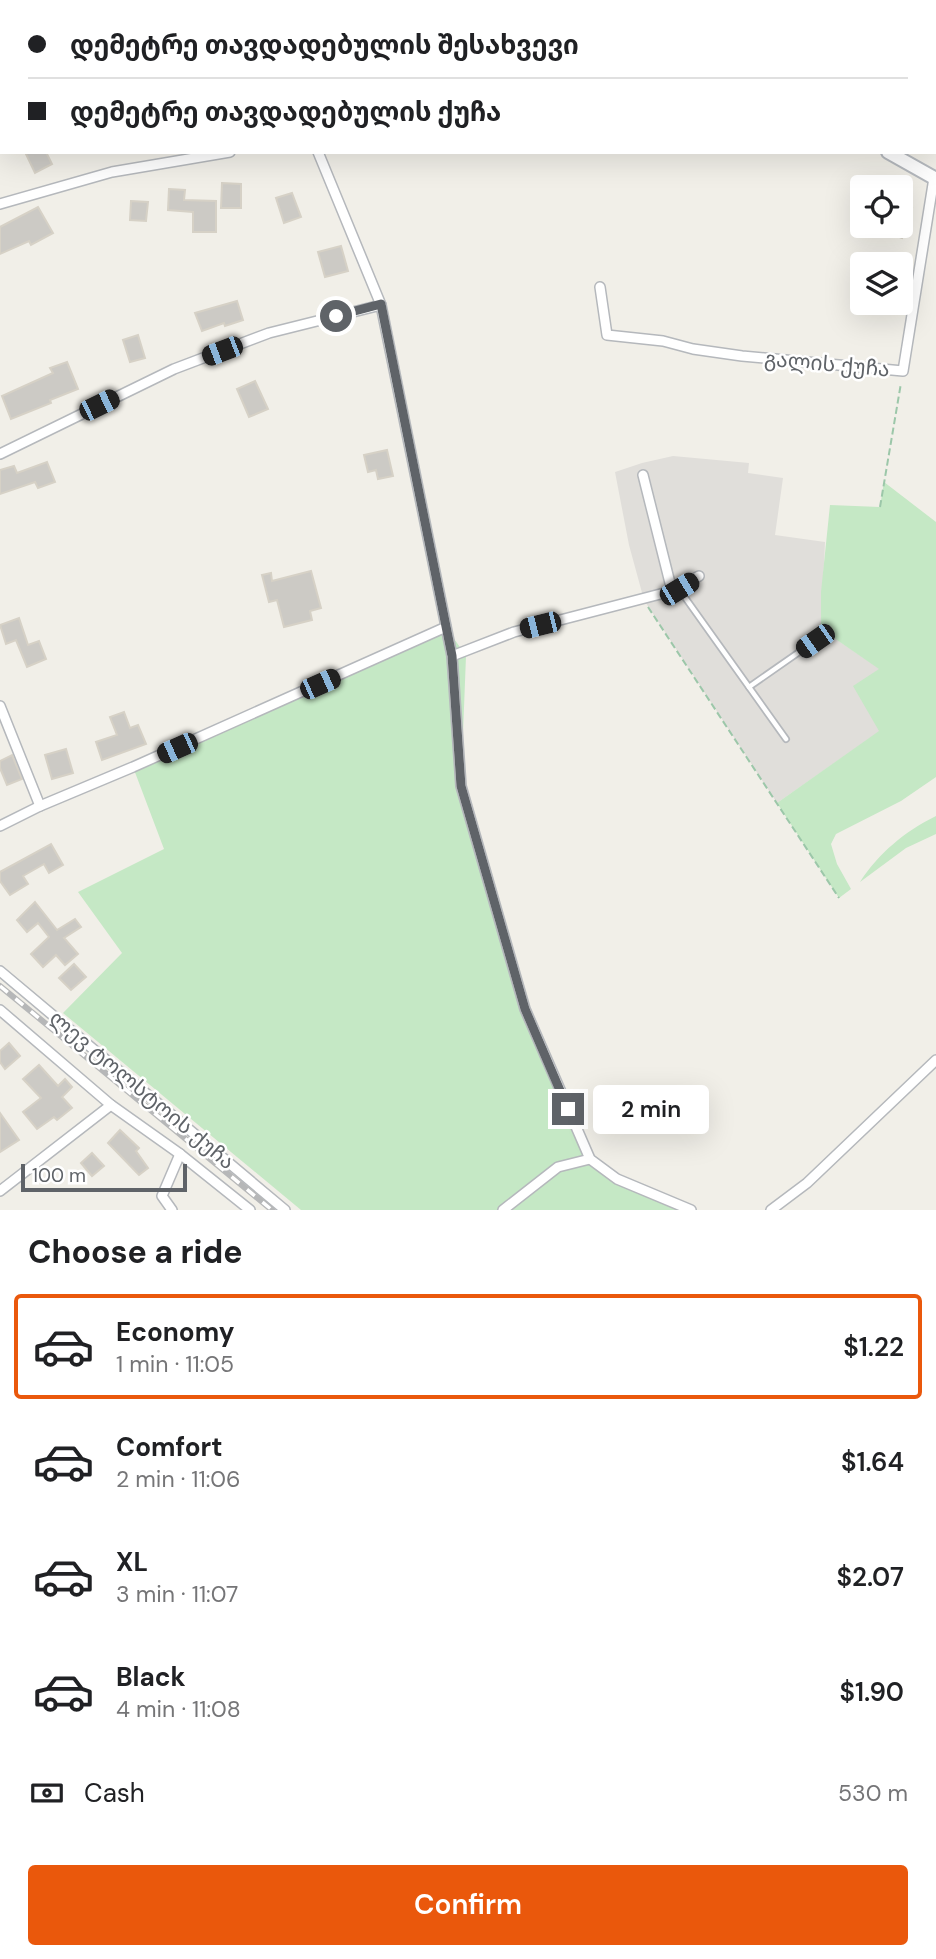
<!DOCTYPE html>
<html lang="en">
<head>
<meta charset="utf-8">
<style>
  body { margin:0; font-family:"DM Sans","Noto Sans Georgian",sans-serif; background:#f6f6f6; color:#202124; height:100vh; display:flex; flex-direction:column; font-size:26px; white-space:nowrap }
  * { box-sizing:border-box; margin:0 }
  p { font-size:23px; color:#757577 }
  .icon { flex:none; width:38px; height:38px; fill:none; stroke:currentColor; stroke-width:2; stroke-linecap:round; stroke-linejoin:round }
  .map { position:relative; height:1210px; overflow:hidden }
  .panel { display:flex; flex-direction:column; background:#fff; flex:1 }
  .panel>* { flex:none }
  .top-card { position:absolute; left:0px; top:0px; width:936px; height:154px; box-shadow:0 7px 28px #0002; display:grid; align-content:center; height:154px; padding:0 28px; background:#fff }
  .controls { position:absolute; left:850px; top:175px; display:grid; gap:14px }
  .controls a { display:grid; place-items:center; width:63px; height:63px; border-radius:7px; background:#fff; box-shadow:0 7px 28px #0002; font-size:35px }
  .scale { position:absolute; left:21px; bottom:18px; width:166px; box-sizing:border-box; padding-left:7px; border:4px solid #5f6368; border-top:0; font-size:19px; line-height:24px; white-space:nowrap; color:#5f6368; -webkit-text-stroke:5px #fff; paint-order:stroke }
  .end { position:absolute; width:32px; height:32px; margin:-16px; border:9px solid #5f6368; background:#fff; box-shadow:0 0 0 4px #fff }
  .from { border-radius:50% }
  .bubble { position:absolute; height:49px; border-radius:7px; background:#fff; box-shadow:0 7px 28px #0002; font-size:23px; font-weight:600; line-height:49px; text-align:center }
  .car { position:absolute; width:21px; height:42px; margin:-21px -10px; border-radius:9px; box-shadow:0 0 5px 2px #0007; background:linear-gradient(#222 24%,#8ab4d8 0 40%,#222 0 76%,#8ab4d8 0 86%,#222 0) }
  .top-card b { display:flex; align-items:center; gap:24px; height:66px; font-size:26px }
  .top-card b+b { border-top:2px solid #e0e0e0 }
  .top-card i { width:18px; height:18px; background:#202124 }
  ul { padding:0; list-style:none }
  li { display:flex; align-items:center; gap:21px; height:105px; margin:0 14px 10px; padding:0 14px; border:4px solid transparent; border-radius:7px }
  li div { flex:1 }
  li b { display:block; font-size:26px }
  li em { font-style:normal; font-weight:600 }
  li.on { border-color:#ea580c }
  li>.icon { width:63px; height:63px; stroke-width:1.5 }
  h2 { padding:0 28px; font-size:32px; line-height:84px }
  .pay { display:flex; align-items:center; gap:18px; height:77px; padding:0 28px; font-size:26px }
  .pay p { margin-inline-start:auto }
  .button { display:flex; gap:14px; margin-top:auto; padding:14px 28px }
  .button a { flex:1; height:80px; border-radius:7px; background:#ea580c; color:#fff; font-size:28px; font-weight:600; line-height:80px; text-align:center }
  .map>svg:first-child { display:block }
</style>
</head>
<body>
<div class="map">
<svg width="936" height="1210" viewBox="0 0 936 1210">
  <rect width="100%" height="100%" fill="#f1efe8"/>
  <!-- industrial -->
  <path fill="#e0deda" d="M673,456L749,463L748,473L783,478L775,535L825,542L821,629L880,669V731L777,803L644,600L629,545L615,472L642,463Z"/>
  <!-- green -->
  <g fill="#c5e8c5">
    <path d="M884,482L936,522V777L901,801L836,834L831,844L837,864L851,889L839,898L777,803L879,731L853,686L879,669L821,629V592L830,505L880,507Z"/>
    <path d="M446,627L466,656L461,786L525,1009L590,1159L617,1179L691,1210H301L63,1013L122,953L78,892L164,849L133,767Z"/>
    <path d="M936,816V834L906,848L860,882C878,854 905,831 936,816Z"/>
  </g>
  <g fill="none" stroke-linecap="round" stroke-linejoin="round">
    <!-- stream -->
    <g stroke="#aadaff" stroke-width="3.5">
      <path d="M74,2L75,0"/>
      <path d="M0,62L2,61"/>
    </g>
  </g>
  <!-- building -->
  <g fill="#cccac5" stroke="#d6d1c6" stroke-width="2">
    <path d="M25,152H46L52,164L35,173Z"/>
    <path d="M222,183L241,184V208H221Z"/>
    <path d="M169,189L185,190L184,200L216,201V232H193V212L168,210Z"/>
    <path d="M292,193L301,217L284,223L276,198Z"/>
    <path d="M131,201L148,202L146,221L130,220Z"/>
    <path d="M901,204L912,208L902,238L871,227L901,226Z"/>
    <path d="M38,207L53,233L31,245L29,241L0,254V227Z"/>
    <path d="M341,246L348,271L325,277L318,252Z"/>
    <path d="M237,301L243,320L225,326L224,323L202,331L195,313Z"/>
    <path d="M138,335L145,358L130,362L123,340Z"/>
    <path d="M67,362L78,389L50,400L51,403L11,419L2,396L53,373L50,368Z"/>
    <path d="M255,381L268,409L249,417L237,389Z"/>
    <path d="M387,450L393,476L378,479L376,470L368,472L364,455Z"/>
    <path d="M47,462L55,482L38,488L35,482L0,494V470L14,466L17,473Z"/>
    <path d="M311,571L321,608L310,611L312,620L284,627L277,600L269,602L262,575L271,573L272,581Z"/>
    <path d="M19,618L28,645L39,641L46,659L27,667L16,640L6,644L0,625Z"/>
    <path d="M124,712L130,728L138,725L146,744L102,760L96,742L117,735L110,717Z"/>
    <path d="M66,749L73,773L52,779L45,755Z"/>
    <path d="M12,755L22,779L7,785L0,768V761Z"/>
    <path d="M51,844L63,865L49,873L44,864L23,876L28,884L10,895L0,881V872Z"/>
    <path d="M35,902L57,930L75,919L81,927L64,938L78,954L65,965L56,955L43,967L31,954L49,937L38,923L27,932L17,920Z"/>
    <path d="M74,964L86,977L71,990L59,978Z"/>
    <path d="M9,1043L20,1056L5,1069L0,1062V1051Z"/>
    <path d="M39,1065L58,1086L65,1079L72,1087L62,1097L72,1108L57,1120L54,1117L37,1129L23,1112L41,1098L23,1079Z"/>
    <path d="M0,1113L19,1140L0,1152Z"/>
    <path d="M120,1130L139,1148L136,1151L148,1168L139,1175L108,1143Z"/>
    <path d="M92,1153L104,1166L92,1176L81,1163Z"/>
  </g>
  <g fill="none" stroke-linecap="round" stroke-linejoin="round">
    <!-- service casing -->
    <g stroke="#b5b8bc" stroke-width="8">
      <g id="service">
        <path d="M679,589L786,739"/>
        <path d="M749,687L815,641"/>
      </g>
    </g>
    <!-- minor casing -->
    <g stroke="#b5b8bc" stroke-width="12">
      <g id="minor">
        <path d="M294,0V2"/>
        <path d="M318,152L381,305L452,656L461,786L525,1009L590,1159L617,1179L691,1210"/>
        <path d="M0,204L112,172L230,152"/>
        <path d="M600,287L607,335L663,341L693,349L742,356L903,371L934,178"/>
        <path d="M0,454L174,369L269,333L381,305"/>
        <path d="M643,475L672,591"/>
        <path d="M452,656L514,632L672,591L699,576"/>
        <path d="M0,706L40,806"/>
        <path d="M0,826L40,806L133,767L446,627"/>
        <path d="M0,971L285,1210"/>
        <path d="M0,1010L111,1105L180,1154L250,1210"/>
        <path d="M0,1191L111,1105"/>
        <path d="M172,1210L162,1196L180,1154"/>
        <path d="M503,1210L558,1167L590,1159"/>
        <path d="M771,1210L807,1183L936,1060"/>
      </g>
    </g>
    <!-- secondary casing -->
    <g stroke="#b6babf" stroke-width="16">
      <g id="secondary">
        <path d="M543,0L551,2"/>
        <path d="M924,2L925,0"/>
        <path d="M888,152L936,179"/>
      </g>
    </g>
    <!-- path -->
    <g stroke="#9cc7a9" stroke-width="2" stroke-dasharray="7 3.5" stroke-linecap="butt">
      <path d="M880,507L901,383"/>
      <path d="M648,607L839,898"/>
    </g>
    <!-- service -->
    <use href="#service" stroke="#fff" stroke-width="4.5"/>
    <!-- minor -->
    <use href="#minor" stroke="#fff" stroke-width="9"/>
    <!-- secondary -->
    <use href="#secondary" stroke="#fff" stroke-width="12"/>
    <!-- rail casing -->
    <g stroke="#b6b7b8" stroke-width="6">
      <path id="rail" d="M0,986L272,1210"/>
    </g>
    <!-- rail -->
    <use href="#rail" stroke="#fff" stroke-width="3.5" stroke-dasharray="10" stroke-linecap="butt"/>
  </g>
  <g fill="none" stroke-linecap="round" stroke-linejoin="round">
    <!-- route -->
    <path stroke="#5f6368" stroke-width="9" d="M336,316L381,304L452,656L461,786L525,1009L568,1109"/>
  </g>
  <g text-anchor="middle" stroke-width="5" stroke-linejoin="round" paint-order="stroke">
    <!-- street labels -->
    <g font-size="21" fill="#5f6368" stroke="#fff">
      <text transform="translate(827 364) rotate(5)" y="7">გალის ქუჩა</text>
      <text transform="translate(142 1090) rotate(40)" y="7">ლევ ტოლსტოის ქუჩა</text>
    </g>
  </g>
</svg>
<div class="controls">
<a><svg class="icon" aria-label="locate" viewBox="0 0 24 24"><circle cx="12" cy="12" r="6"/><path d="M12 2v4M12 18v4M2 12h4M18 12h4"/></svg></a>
<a><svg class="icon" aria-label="layers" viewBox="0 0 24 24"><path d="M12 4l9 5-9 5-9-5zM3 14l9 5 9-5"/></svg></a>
</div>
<div class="scale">100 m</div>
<i class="end from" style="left:336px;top:316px"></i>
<i class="end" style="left:568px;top:1109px"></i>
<div class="bubble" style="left:593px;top:1085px;width:116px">2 min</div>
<i class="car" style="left:222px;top:351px;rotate:249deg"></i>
<i class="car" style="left:99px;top:405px;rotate:64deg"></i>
<i class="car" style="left:679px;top:589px;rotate:59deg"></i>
<i class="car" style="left:540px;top:625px;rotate:256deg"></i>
<i class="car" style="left:815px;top:641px;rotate:235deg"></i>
<i class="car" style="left:320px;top:684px;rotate:66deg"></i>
<i class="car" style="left:177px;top:748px;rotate:246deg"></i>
<div class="top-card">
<b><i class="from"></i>დემეტრე თავდადებულის შესახვევი</b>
<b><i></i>დემეტრე თავდადებულის ქუჩა</b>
</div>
</div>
<section class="panel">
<h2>Choose a ride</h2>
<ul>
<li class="on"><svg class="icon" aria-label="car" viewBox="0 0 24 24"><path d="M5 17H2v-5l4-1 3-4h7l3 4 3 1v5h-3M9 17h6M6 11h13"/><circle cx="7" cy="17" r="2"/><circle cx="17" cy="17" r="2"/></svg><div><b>Economy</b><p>1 min · 11:05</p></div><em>$1.22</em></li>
<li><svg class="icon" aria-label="car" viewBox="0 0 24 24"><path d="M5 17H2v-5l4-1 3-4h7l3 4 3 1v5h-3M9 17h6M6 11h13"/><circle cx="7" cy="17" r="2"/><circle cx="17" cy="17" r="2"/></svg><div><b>Comfort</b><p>2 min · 11:06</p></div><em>$1.64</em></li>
<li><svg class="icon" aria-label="car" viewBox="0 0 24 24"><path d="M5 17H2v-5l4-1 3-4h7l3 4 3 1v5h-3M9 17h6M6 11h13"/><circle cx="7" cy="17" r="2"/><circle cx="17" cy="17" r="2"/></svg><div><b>XL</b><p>3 min · 11:07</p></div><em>$2.07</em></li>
<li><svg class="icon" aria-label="car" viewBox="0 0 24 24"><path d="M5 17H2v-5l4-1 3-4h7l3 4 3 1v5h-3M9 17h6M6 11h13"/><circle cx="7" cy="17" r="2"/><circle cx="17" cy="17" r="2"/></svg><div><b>Black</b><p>4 min · 11:08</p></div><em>$1.90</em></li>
</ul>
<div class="pay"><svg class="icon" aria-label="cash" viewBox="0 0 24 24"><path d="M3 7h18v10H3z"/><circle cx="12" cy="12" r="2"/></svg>Cash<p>530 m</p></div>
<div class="button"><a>Confirm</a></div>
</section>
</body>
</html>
